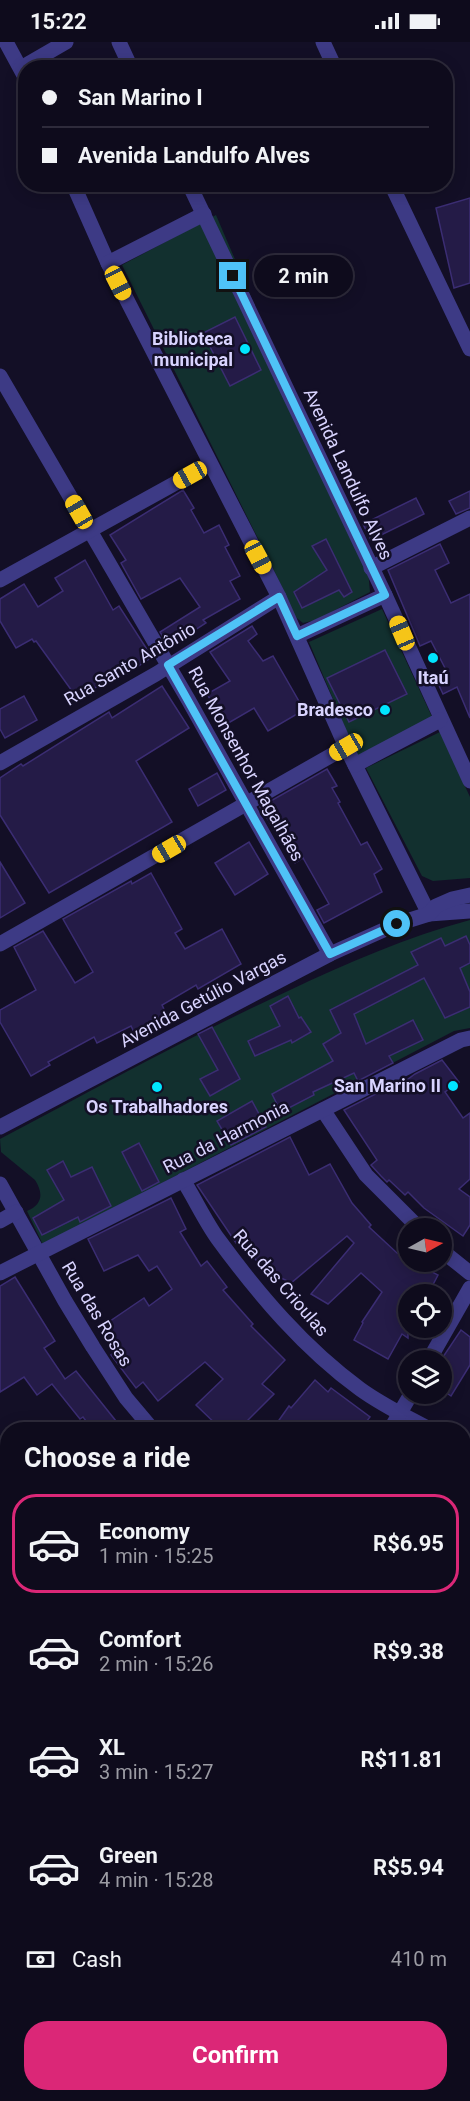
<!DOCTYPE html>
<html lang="en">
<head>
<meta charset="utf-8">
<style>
  body { margin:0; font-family:Roboto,sans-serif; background:#1c1929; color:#f1f3f6; height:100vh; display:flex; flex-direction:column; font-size:22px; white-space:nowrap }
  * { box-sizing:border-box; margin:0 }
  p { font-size:20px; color:#9b9ba3 }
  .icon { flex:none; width:33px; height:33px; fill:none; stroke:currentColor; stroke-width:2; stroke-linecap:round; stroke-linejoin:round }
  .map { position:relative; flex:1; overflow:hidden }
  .details { position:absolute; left:0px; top:1380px; width:471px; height:680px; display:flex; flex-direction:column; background:#0e0b1c; border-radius:24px 24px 0 0; box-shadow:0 3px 15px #0003,0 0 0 2px #2e2b3b }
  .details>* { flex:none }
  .hud { position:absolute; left:18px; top:18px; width:435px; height:132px; border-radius:24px; box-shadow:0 3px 15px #0003,0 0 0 2px #2e2b3b; display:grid; align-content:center; height:132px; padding:0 24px; background:#0e0b1c }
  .needle { width:39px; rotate:82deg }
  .buttons { position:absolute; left:398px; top:1176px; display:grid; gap:12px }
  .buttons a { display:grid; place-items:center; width:54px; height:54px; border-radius:50%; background:#0e0b1c; box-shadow:0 3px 15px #0003,0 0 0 2px #2e2b3b; font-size:30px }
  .end { position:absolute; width:27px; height:27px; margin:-14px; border:8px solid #4fc3f7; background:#111; box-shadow:0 0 0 3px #111 }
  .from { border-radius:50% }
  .bubble { position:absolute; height:42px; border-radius:21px; background:#0e0b1c; box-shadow:0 3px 15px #0003,0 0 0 2px #2e2b3b; font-size:20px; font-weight:700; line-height:42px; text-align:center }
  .car { position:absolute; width:18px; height:36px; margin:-18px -9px; border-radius:8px; box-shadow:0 0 4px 2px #0007; background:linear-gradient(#f5c518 24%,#345 0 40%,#f5c518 0 76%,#345 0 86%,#f5c518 0) }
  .hud b { display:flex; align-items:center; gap:21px; height:57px; font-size:22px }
  .hud b+b { border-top:2px solid #2e2b3b }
  .hud i { width:15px; height:15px; background:#f1f3f6 }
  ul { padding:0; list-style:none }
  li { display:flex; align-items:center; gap:18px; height:99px; margin:0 12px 9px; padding:0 12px; border:3px solid transparent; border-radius:24px }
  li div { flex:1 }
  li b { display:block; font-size:22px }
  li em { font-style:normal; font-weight:700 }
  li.selected { border-color:#db2777 }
  li>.icon { width:54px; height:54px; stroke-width:1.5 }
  h2 { padding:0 24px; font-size:27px; line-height:72px }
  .pay { display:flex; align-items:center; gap:15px; height:66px; padding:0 24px; font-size:22px }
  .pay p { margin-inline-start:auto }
  .button { display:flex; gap:12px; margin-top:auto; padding:12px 24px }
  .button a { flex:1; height:69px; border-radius:24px; background:#db2777; color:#fff; font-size:24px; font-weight:700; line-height:69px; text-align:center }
  .status { display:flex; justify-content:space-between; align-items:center; height:42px; padding:0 30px; background:#0e0b1c; direction:ltr }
  .status svg { height:16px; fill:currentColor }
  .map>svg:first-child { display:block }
</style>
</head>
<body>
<div class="status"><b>15:22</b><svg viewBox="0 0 49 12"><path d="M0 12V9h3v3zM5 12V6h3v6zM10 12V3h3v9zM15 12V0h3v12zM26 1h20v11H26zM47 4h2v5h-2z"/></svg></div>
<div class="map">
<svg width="470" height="2059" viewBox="0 0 470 2059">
  <rect width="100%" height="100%" fill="#130f26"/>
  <!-- green -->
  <g fill="#12302f">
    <path d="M216,173L368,528L370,550L316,578L303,581L293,573L285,551L122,223Z"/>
    <path d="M382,567L433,677L357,714L309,600Z"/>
    <path d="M440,690L470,755V836L433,839L422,834L366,726Z"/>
    <path d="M470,878V986L454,989L43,1203L27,1169C42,1163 44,1152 35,1138L1,1110L0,1097C95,1047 190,994 288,949C347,921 407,895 470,878Z"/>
    <path d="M464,2033L470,2035V2059H365L367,2052H464Z"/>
  </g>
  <!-- building -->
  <g fill="#241b47" stroke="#3b2d73" stroke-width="1.5">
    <path d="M470,156V241L454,246L436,166Z"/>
    <path d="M235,275L261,328L230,344L203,291Z"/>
    <path d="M183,448L194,466L191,468L204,491L219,483L229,503L225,505L240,534L230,539L240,557L203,578L206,581L169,605L160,590L200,565L180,536L141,557L121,521L126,518L110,493Z"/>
    <path d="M470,449V466L456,472L449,459Z"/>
    <path d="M416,456L424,472L371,498L363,482Z"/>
    <path d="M326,497L352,550L344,555L339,548L302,566L294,550L327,528L312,504Z"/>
    <path d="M440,502L449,521L435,528L451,561L470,552V676L457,645L443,652L434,633L446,628L431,599L420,604L388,528Z"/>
    <path d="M85,518L113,568L119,564L152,615L125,633L123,630L77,656L36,599L34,600L32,597L16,606L0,579V557L24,542L38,565L63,549L55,536Z"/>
    <path d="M252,584L257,592L248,599L263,619L273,614L304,668L268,689L254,666L225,683L207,652L230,639L210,610Z"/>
    <path d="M385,608L407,652L349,680L327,636Z"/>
    <path d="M162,644L189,686L136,719L172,780L49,851L0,773V736L21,722L23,724L109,670L112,676Z"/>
    <path d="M24,654L37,678L5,696L0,687V667Z"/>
    <path d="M327,727L337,744L332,746L340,760L338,761L361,803L367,800L382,827L374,832L382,850L324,881L317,868L329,862L303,816L295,821L260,765Z"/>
    <path d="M217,731L226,748L198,764L189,747Z"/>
    <path d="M249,800L268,832L235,853L215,821Z"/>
    <path d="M0,820L25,861L0,876Z"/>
    <path d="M151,831L182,887L175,891L185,907L222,887L241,922L198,947L196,943L162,963L166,971L134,990L131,984L97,1001L94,995L48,1020L50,1023L31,1034L0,980V968L36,948L14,905L43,889L75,941L93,930L63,877L131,839L132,842Z"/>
    <path d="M466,894L470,903V921L460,926L470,950V965L445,976L424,936L354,972L366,1002L413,978L423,998L389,1014L393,1021L358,1039L354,1031L313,1050L314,1053L281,1070L272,1052L333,1019L323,1002L341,991L330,968L418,923L411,910L441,896L445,904Z"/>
    <path d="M288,954L299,976L301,975L311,990L292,1001L291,998L255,1014L248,999L280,984L270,964Z"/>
    <path d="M212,985L240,1037L210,1054L200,1037L218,1028L198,992Z"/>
    <path d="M442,1018L459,1040L445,1050L463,1076L470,1071V1137L459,1147L470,1155V1183L463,1194L424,1166L408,1150L405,1153L389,1138L387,1140L381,1134L371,1123L377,1118L344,1068L403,1038L404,1040L415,1032Z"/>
    <path d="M252,1059L266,1085L231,1103L217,1079Z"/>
    <path d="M290,1095L309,1133L330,1122L352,1161L371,1183L369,1185L397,1211L408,1217V1220H413L438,1233L428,1252H408V1296L402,1292L388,1317L354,1298L363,1281L362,1280L382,1250L361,1231L328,1262L311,1252L354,1201L347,1194L291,1241L262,1226L241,1198L236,1201L197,1143Z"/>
    <path d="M139,1101L159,1140L142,1149L122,1110Z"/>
    <path d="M63,1119L71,1135L92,1125L111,1164L80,1180L78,1175L42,1193L33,1176L64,1158L47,1128Z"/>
    <path d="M171,1156L186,1187L180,1190L201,1224L207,1219L227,1245L223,1248L253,1282L251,1284L285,1318L262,1342L274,1352L238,1388H222L196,1363L223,1337L205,1320L158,1359L143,1340L136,1346L111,1313L116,1309L100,1286L144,1256L149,1264L172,1247L157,1224L149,1229L138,1213L104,1229L88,1197Z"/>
    <path d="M15,1235L55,1299L44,1306L65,1337L76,1329L116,1379L106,1388H93L83,1375L80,1377L52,1342L37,1353L24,1335L0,1350V1244Z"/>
    <path d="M461,1288L470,1295V1323L451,1354L441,1347L446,1335L441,1332V1318Z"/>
    <path d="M315,1338L328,1350L331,1346L370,1375L360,1388H272L289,1364L291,1366Z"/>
  </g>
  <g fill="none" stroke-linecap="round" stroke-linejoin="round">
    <!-- minor -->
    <g stroke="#3d3a85" stroke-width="15">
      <path d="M6,0L26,37"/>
      <path d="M119,0L131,26"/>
      <path d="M323,0L335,26"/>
      <path d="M21,26L66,0"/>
      <path d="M73,142L108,221L279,555L346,705L429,872L470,869"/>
      <path d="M189,142L385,553L470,739"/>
      <path d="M391,142L470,307"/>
      <path d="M108,221L204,172"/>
      <path d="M0,334L189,659L330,912"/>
      <path d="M371,526L470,476"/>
      <path d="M0,538L210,422"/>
      <path d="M297,594L385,553"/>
      <path d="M0,721L156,632L279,555"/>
      <path d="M355,723L440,678"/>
      <path d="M0,902L346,705"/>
      <path d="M323,1068L366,1133L419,1186"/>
      <path d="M0,1085L330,912L397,882L429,872L436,864L452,857L470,853"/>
      <path d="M183,1138C195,1157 205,1179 218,1197C259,1253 304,1306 360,1347C382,1363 407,1375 431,1388"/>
      <path d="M0,1142L65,1259L93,1305L126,1356L153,1388"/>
      <path d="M0,1179L16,1170"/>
      <path d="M441,1208L470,1231"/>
      <path d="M0,1231L461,998L470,996"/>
      <path d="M429,1318L470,1246"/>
      <path d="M390,1388L411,1352"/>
      <path d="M464,1403L470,1407"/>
      <path d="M0,1440L8,1449"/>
      <path d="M0,1563L8,1555"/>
      <path d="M464,1570L470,1573"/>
      <path d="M464,1734L470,1736"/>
      <path d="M464,1868L470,1870"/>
      <path d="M464,2022L470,2024"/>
      <path d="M0,2029L8,2034"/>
      <path d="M2,2059L8,2051"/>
      <path d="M163,2059L167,2052"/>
      <path d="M352,2059L354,2052"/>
    </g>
  </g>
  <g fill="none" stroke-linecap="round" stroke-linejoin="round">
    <!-- route -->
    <path stroke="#4fc3f7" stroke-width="8" d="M233,234L385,553L297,594L279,555L168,623L330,912L397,882"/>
  </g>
  <!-- markers -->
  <g fill="#00e5ff" stroke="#130f26" stroke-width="2">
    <circle cx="245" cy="307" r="6"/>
    <circle cx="433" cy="616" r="6"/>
    <circle cx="385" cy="668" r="6"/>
    <circle cx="453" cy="1044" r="6"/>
    <circle cx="157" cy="1045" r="6"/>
  </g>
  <g text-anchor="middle" stroke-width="5" stroke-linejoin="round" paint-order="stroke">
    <!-- poi labels -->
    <g font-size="18" font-weight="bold" fill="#d9d4ff" stroke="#130f26" text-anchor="end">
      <text x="233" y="303">Biblioteca<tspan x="233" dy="21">municipal</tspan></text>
      <text x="433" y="642" text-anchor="middle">Itaú</text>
      <text x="373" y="674">Bradesco</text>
      <text x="441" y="1050">San Marino II</text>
      <text x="157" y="1071" text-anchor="middle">Os Trabalhadores</text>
    </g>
    <!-- street labels -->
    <g font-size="18" fill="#d9d4ff" stroke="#130f26">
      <text transform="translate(348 432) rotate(65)" y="6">Avenida Landulfo Alves</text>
      <text transform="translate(130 622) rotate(-30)" y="6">Rua Santo Antônio</text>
      <text transform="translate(246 722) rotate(61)" y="6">Rua Monsenhor Magalhães</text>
      <text transform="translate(203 957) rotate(-28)" y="6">Avenida Getúlio Vargas</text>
      <text transform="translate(226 1095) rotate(-27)" y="6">Rua da Harmonia</text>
      <text transform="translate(281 1241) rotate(49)" y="6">Rua das Crioulas</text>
      <text transform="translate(97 1272) rotate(59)" y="6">Rua das Rosas</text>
    </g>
  </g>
</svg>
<div class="buttons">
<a><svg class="needle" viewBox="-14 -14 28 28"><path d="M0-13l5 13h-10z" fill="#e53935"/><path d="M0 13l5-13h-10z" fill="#9b9ba3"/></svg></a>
<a><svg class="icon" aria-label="locate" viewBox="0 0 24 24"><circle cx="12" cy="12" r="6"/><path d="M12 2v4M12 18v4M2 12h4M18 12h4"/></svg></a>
<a><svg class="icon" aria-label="layers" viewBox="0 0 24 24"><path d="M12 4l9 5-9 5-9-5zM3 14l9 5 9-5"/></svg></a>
</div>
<i class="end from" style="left:397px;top:882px"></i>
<i class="end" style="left:233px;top:234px"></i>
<div class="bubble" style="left:254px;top:213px;width:99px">2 min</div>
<i class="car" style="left:118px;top:241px;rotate:153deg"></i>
<i class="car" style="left:190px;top:433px;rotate:241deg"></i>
<i class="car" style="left:79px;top:470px;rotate:330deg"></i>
<i class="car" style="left:258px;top:515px;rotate:152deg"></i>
<i class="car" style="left:402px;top:591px;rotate:337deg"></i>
<i class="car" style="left:346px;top:705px;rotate:240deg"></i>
<i class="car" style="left:169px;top:807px;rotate:240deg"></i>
<div class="hud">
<b><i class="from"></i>San Marino I</b>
<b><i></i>Avenida Landulfo Alves</b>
</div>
<section class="details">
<h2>Choose a ride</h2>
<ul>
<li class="selected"><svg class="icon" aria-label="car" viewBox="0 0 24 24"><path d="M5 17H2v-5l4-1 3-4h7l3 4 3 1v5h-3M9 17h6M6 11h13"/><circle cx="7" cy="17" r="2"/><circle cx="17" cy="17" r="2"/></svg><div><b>Economy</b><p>1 min · 15:25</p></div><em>R$6.95</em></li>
<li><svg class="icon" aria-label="car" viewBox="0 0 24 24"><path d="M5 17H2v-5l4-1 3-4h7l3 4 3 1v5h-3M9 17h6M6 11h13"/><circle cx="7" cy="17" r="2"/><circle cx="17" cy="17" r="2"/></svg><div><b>Comfort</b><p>2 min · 15:26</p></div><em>R$9.38</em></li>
<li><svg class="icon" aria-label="car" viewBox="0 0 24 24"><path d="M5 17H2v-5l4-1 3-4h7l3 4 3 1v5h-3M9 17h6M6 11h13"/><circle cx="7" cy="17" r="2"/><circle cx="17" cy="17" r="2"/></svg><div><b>XL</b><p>3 min · 15:27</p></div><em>R$11.81</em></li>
<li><svg class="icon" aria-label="car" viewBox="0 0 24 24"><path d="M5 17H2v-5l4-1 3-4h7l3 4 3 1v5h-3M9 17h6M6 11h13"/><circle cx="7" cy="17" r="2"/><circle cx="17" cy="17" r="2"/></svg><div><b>Green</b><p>4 min · 15:28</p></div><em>R$5.94</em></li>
</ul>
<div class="pay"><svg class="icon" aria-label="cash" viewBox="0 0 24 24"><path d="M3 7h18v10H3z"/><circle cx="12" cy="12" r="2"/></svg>Cash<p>410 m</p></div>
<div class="button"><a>Confirm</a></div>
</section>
</div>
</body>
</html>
